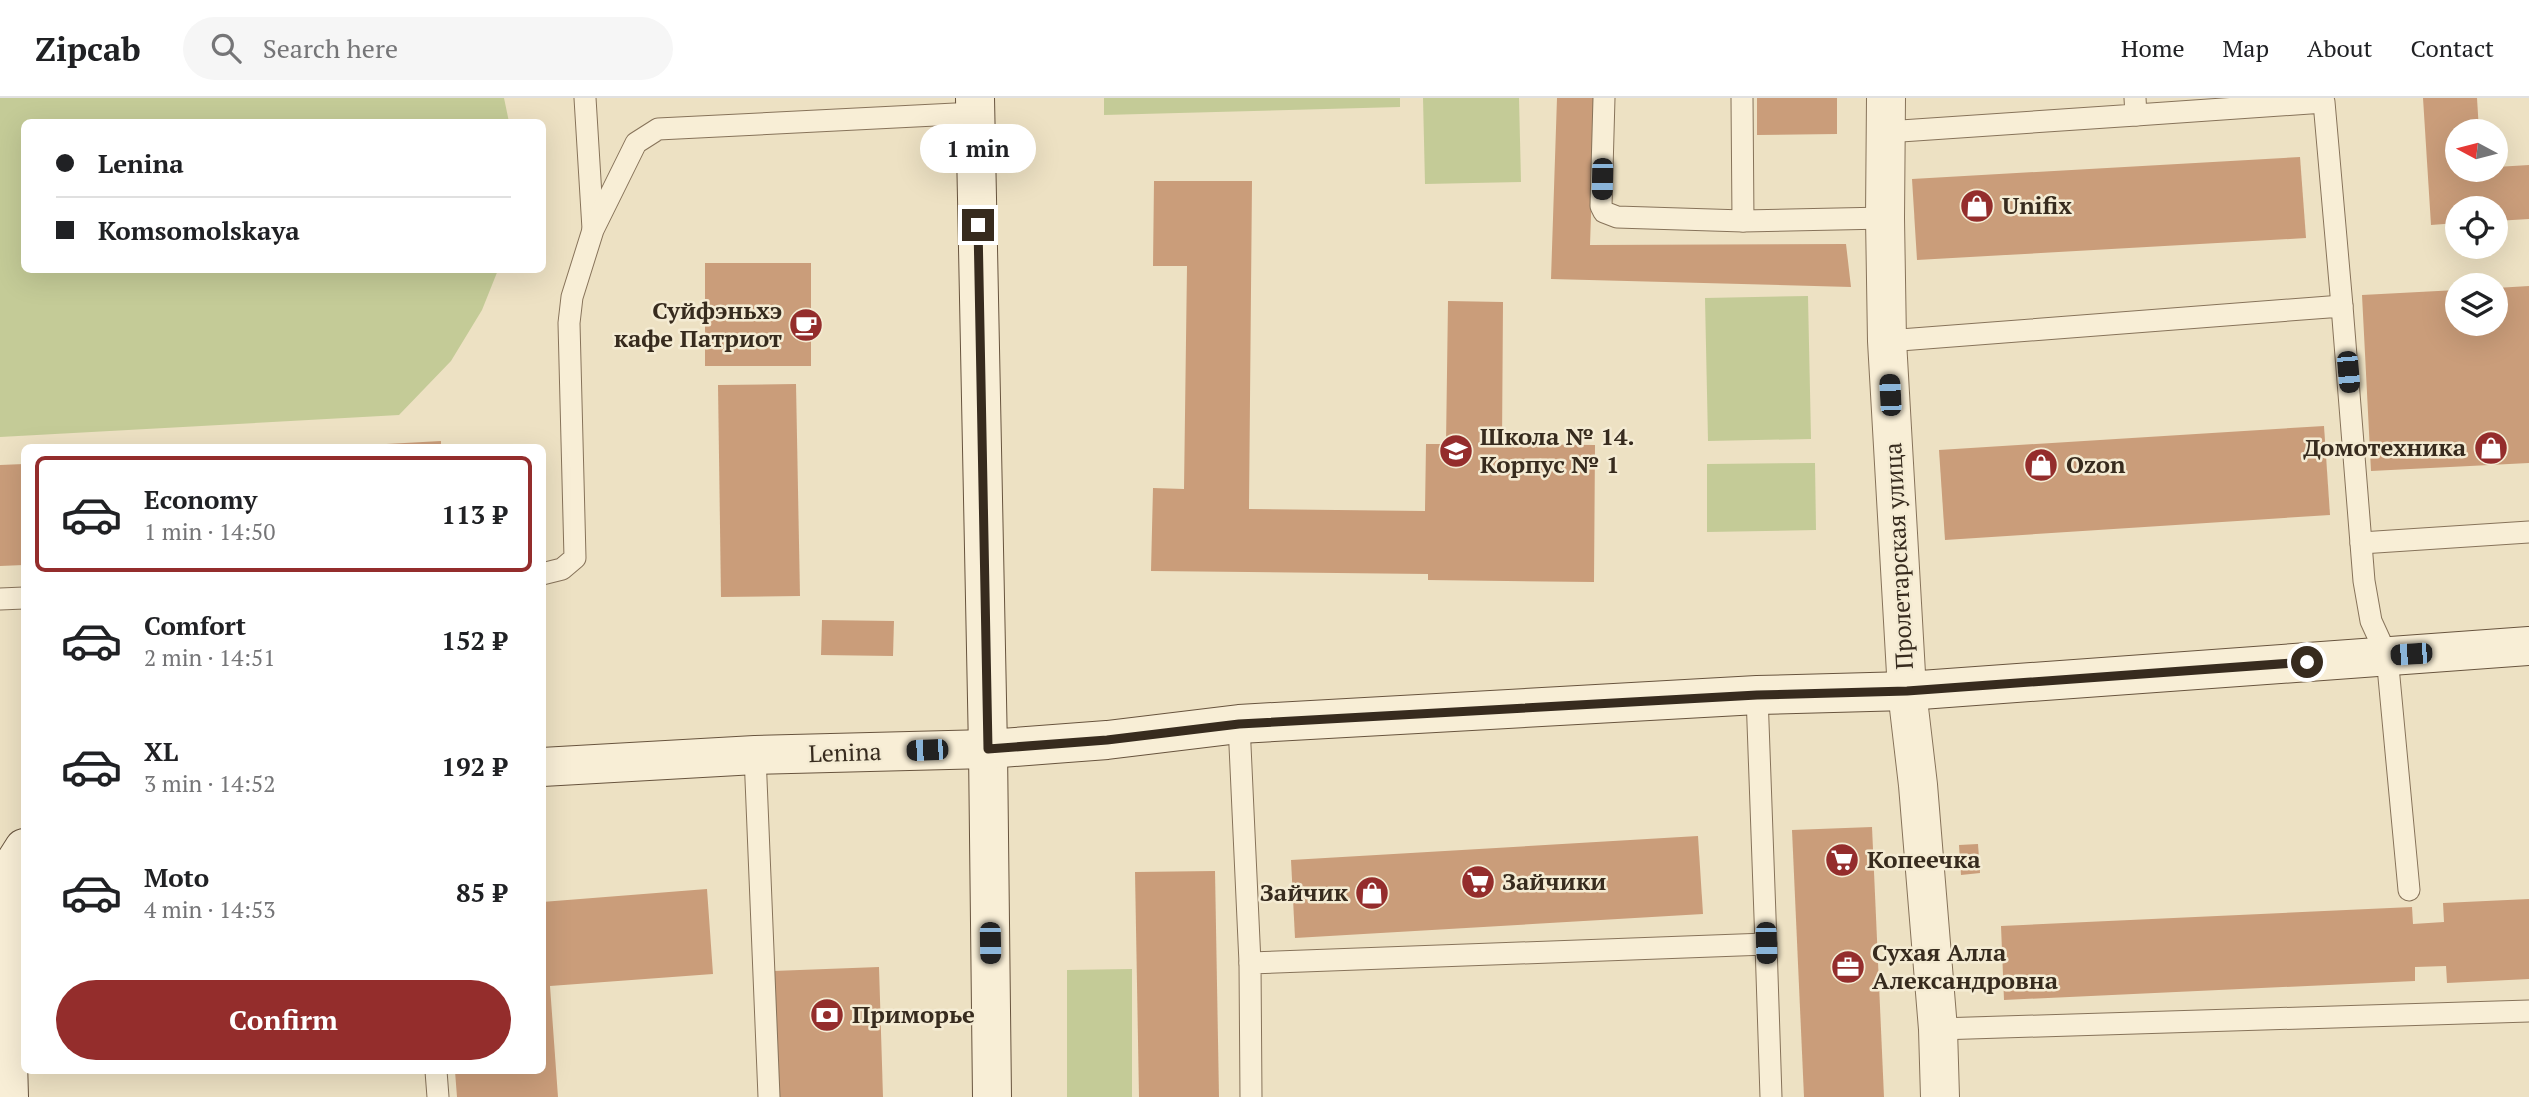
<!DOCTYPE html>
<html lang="en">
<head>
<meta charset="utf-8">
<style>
  body { margin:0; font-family:"PT Serif",serif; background:#f6f6f6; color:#202124; height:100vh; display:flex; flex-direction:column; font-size:26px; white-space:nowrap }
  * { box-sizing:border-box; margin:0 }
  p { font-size:23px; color:#757577 }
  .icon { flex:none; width:38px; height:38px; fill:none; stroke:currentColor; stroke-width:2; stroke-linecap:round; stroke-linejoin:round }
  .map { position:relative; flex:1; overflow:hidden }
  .drawer { position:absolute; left:21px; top:346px; width:525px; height:630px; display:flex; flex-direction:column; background:#fff; border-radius:10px; box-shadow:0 7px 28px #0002 }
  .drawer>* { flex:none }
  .hud { position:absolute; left:21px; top:21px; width:525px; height:154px; border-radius:10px; box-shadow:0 7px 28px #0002; display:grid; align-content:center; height:154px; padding:0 35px; background:#fff }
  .needle { width:46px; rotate:277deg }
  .controls { position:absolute; left:2445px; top:21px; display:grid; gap:14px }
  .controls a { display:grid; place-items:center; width:63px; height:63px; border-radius:50%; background:#fff; box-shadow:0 7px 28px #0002; font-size:35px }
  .end { position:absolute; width:32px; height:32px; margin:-16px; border:9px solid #372b1e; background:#fff; box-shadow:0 0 0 4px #fff }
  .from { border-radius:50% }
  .bubble { position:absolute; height:49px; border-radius:24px; background:#fff; box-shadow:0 7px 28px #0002; font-size:23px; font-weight:700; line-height:49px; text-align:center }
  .car { position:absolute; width:21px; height:42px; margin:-21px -10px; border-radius:9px; box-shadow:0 0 5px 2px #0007; background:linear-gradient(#222 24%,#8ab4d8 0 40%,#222 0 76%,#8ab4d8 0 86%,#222 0) }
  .hud b { display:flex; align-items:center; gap:24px; height:66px; font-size:26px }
  .hud b+b { border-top:2px solid #e0e0e0 }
  .hud i { width:18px; height:18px; background:#202124 }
  ul { padding:12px 0 0; list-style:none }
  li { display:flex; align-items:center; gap:21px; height:116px; margin:0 14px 10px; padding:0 21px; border:4px solid transparent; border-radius:10px }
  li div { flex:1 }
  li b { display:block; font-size:26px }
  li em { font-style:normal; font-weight:700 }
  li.selected { border-color:#942d2c }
  li>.icon { width:63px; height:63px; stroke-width:1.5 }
  .button { display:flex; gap:14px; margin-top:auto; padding:14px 35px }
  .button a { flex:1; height:80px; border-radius:42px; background:#942d2c; color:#fff; font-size:28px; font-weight:700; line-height:80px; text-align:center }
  header { display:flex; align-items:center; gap:42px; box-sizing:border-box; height:98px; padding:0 35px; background:#fff; border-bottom:2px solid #e0e0e0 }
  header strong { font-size:33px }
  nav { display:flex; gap:38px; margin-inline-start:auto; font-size:24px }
  .search { width:490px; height:63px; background:#f6f6f6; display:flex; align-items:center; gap:18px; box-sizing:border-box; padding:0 24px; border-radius:38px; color:#757577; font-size:26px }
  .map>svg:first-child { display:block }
</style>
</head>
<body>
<header>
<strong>Zipcab</strong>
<div class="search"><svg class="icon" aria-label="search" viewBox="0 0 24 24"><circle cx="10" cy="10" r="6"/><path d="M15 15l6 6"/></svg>Search here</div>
<nav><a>Home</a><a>Map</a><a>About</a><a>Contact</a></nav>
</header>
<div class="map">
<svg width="2529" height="999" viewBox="0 0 2529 999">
  <rect width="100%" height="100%" fill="#ede1c3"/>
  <!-- green -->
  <g fill="#c4cb97">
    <path d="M0,0H504L509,24H24V172H498L482,212L451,263L399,317L0,339Z"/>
    <path d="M1104,0H1400V9L1104,17Z"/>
    <path d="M1423,0H1519L1521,84L1425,86Z"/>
    <path d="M1808,198L1811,341L1708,343L1705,200Z"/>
    <path d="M1815,365L1816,432L1707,434V366Z"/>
    <path d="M1132,871V999H1067V872Z"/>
  </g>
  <!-- building -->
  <g fill="#ca9d7a">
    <path d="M1557,0H1595L1590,147L1846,146L1851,189L1551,181Z"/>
    <path d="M1757,0H1837V36L1757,37Z"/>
    <path d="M2423,0H2477L2479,33H2457V72H2496V69L2529,67V121L2496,123V110H2457V125L2431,127Z"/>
    <path d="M2300,59L2306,140L1917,162L1912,81Z"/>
    <path d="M1154,83H1252L1249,411L1425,413L1426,346H1446L1448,203L1503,204L1502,346L1595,347L1594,484L1428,482V476L1151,473L1153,390L1184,391L1187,168H1153Z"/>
    <rect x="705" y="165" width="106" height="103"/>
    <path d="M2529,188V365L2371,373L2362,197L2457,192V226H2496V190Z"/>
    <path d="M796,286L800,498L721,499L718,287Z"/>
    <path d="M2324,328L2330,417L1945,442L1939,352Z"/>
    <path d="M441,343V350H350V348Z"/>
    <path d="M24,366V467L0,468V367Z"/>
    <path d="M822,522L894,523L893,558L821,557Z"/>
    <path d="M1872,729L1884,999H1804L1792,732Z"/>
    <path d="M1698,738L1703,816L1295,840L1291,762Z"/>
    <path d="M1978,746L1980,775L1961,777L1959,747Z"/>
    <path d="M1215,773L1219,999H1139L1135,774Z"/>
    <path d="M707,791L713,876L550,888L558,999H457L455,973H542V804Z"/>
    <path d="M2529,801V881L2447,885L2446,868L2415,869V883L2004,902L2001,828L2412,809L2413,826L2444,824L2443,805Z"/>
    <path d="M879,869L883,999H778L773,873Z"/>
  </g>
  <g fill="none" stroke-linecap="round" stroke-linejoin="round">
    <!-- service casing -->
    <g stroke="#87735a" stroke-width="23">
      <g id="service">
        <path d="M585,0L593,131"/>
        <path d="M1604,0L1601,108L1604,114L1617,119L1743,123L1885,120"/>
        <path d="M1742,0L1743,123"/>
        <path d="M2136,17L2324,4L2342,208"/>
        <path d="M1886,34L2136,17L2135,0"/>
        <path d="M1887,243L2342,208L2364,483L2371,523L2387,558L2409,792"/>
        <path d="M2361,445L2529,434"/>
        <path d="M542,476L562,471L575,460L569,225L572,199L593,132L636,45L658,31L975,15"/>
        <path d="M0,501L24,500"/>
        <path d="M1757,597L1766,846"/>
        <path d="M1239,626L1250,865"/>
        <path d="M755,657L769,999"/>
        <path d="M1938,931L2529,913"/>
        <path d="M436,973L438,999"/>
        <path d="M1251,999L1250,865L1766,846L1771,999"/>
      </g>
    </g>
    <!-- minor casing -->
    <g stroke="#87735a" stroke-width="40">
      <path id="minor" d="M1886,0L1885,120L1887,243L1907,593L1918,687L1938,931L1940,999"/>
    </g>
    <!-- secondary casing -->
    <g stroke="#68543e" stroke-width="40">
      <g id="secondary">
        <path d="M975,0L988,651L992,999"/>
        <path d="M542,669L755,657L988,651L1107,642L1239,626L1757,597L1907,593L2529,548"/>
        <path d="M9,999L3,783L24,750"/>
      </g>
    </g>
    <!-- service -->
    <use href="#service" stroke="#f8eed6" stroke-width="21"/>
    <!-- minor -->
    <use href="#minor" stroke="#f8eed6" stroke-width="38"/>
    <!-- secondary -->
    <use href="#secondary" stroke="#f8eed6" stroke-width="38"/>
  </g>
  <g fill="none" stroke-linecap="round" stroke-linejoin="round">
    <!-- route -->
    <path stroke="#372b1e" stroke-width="9" d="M978,127L988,651L1107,642L1239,626L1757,597L1907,593L2307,564"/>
  </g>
  <!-- icons -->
  <defs>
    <g id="shop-disc" transform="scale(1.75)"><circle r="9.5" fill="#942d2c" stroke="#f4ebd3"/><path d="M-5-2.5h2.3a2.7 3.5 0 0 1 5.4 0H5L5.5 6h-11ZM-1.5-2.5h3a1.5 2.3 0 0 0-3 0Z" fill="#fff"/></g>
    <g id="cafe-disc" transform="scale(1.75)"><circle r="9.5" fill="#942d2c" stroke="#f4ebd3"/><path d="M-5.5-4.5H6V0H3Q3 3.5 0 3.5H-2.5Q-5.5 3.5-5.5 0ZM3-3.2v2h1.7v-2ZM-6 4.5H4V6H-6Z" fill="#fff"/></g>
    <g id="school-disc" transform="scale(1.75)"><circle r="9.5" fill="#942d2c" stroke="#f4ebd3"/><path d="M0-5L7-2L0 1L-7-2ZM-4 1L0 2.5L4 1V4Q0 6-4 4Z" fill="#fff"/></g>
    <g id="supermarket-disc" transform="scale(1.75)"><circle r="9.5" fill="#942d2c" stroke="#f4ebd3"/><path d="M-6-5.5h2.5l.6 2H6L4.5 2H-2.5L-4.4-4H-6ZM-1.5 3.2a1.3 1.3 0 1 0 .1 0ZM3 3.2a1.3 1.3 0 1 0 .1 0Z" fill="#fff"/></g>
    <g id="office-disc" transform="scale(1.75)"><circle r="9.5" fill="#942d2c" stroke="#f4ebd3"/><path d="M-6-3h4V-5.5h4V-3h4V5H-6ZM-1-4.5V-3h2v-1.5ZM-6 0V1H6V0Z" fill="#fff"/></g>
    <g id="bank-disc" transform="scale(1.75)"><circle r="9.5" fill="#942d2c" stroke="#f4ebd3"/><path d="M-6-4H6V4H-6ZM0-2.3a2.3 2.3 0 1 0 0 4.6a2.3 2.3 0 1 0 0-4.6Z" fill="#fff"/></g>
  </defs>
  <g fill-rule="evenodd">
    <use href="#shop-disc" x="1977" y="108"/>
    <use href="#cafe-disc" x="806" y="227"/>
    <use href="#shop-disc" x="2491" y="350"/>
    <use href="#school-disc" x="1456" y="353"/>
    <use href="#shop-disc" x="2041" y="367"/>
    <use href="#supermarket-disc" x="1842" y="762"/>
    <use href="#supermarket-disc" x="1478" y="784"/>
    <use href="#shop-disc" x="1372" y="795"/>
    <use href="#office-disc" x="1848" y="869"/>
    <use href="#bank-disc" x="827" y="917"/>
  </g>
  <g text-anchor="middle" stroke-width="5" stroke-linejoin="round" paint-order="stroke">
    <!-- poi labels -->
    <g font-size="24" font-weight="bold" fill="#372b1e" stroke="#f4ebd3" text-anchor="start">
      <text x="2002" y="116">Unifix</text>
      <text x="782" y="221" text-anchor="end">Суйфэньхэ<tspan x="782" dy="28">кафе Патриот</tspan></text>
      <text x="1480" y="347">Школа № 14.<tspan x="1480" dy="28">Корпус № 1</tspan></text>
      <text x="2466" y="358" text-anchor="end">Домотехника</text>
      <text x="2066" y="375">Ozon</text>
      <text x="1867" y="770">Копеечка</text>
      <text x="1502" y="792">Зайчики</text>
      <text x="1348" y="803" text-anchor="end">Зайчик</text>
      <text x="1872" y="863">Сухая Алла<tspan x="1872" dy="28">Александровна</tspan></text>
      <text x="852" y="925">Приморье</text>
    </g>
    <!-- street labels -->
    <g font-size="24" fill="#372b1e" stroke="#f4ebd3">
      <text transform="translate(1899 458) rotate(-93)" y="8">Пролетарская улица</text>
      <text transform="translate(845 655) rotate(-2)" y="8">Lenina</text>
    </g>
  </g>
</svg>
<div class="controls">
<a><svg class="needle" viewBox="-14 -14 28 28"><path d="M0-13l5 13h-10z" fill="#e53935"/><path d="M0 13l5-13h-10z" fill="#757577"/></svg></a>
<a><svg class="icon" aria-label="locate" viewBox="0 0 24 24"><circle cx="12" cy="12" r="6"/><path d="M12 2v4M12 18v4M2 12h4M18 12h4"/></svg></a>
<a><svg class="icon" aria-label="layers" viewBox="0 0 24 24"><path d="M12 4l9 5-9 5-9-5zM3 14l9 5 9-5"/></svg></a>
</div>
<i class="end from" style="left:2307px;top:564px"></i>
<i class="end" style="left:978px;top:127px"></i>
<div class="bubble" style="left:920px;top:26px;width:116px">1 min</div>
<i class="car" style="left:1602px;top:81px;rotate:181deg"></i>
<i class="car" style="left:2348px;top:274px;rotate:175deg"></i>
<i class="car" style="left:1890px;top:297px;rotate:357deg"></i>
<i class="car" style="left:2411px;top:556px;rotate:266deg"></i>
<i class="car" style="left:927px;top:652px;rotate:268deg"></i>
<i class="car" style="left:990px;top:845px;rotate:179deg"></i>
<i class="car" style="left:1766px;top:845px;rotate:178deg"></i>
<div class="hud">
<b><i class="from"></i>Lenina</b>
<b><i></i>Komsomolskaya</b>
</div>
<section class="drawer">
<ul>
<li class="selected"><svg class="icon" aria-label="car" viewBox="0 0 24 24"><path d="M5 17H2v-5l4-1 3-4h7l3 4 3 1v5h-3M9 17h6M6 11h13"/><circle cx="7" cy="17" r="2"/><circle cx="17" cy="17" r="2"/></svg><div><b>Economy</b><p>1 min · 14:50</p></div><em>113 ₽</em></li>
<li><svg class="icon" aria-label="car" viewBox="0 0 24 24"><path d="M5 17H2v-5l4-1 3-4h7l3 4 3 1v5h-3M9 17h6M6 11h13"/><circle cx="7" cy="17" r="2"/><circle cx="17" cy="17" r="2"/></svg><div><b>Comfort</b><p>2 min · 14:51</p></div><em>152 ₽</em></li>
<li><svg class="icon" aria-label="car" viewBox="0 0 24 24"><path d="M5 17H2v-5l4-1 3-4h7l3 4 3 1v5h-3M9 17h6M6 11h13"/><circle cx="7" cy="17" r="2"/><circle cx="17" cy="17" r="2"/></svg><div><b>XL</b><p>3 min · 14:52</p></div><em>192 ₽</em></li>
<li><svg class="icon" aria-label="car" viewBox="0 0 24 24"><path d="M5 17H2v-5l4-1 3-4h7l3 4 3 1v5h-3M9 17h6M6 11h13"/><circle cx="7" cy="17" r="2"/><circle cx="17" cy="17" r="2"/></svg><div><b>Moto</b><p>4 min · 14:53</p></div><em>85 ₽</em></li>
</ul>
<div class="button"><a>Confirm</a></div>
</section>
</div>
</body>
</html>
